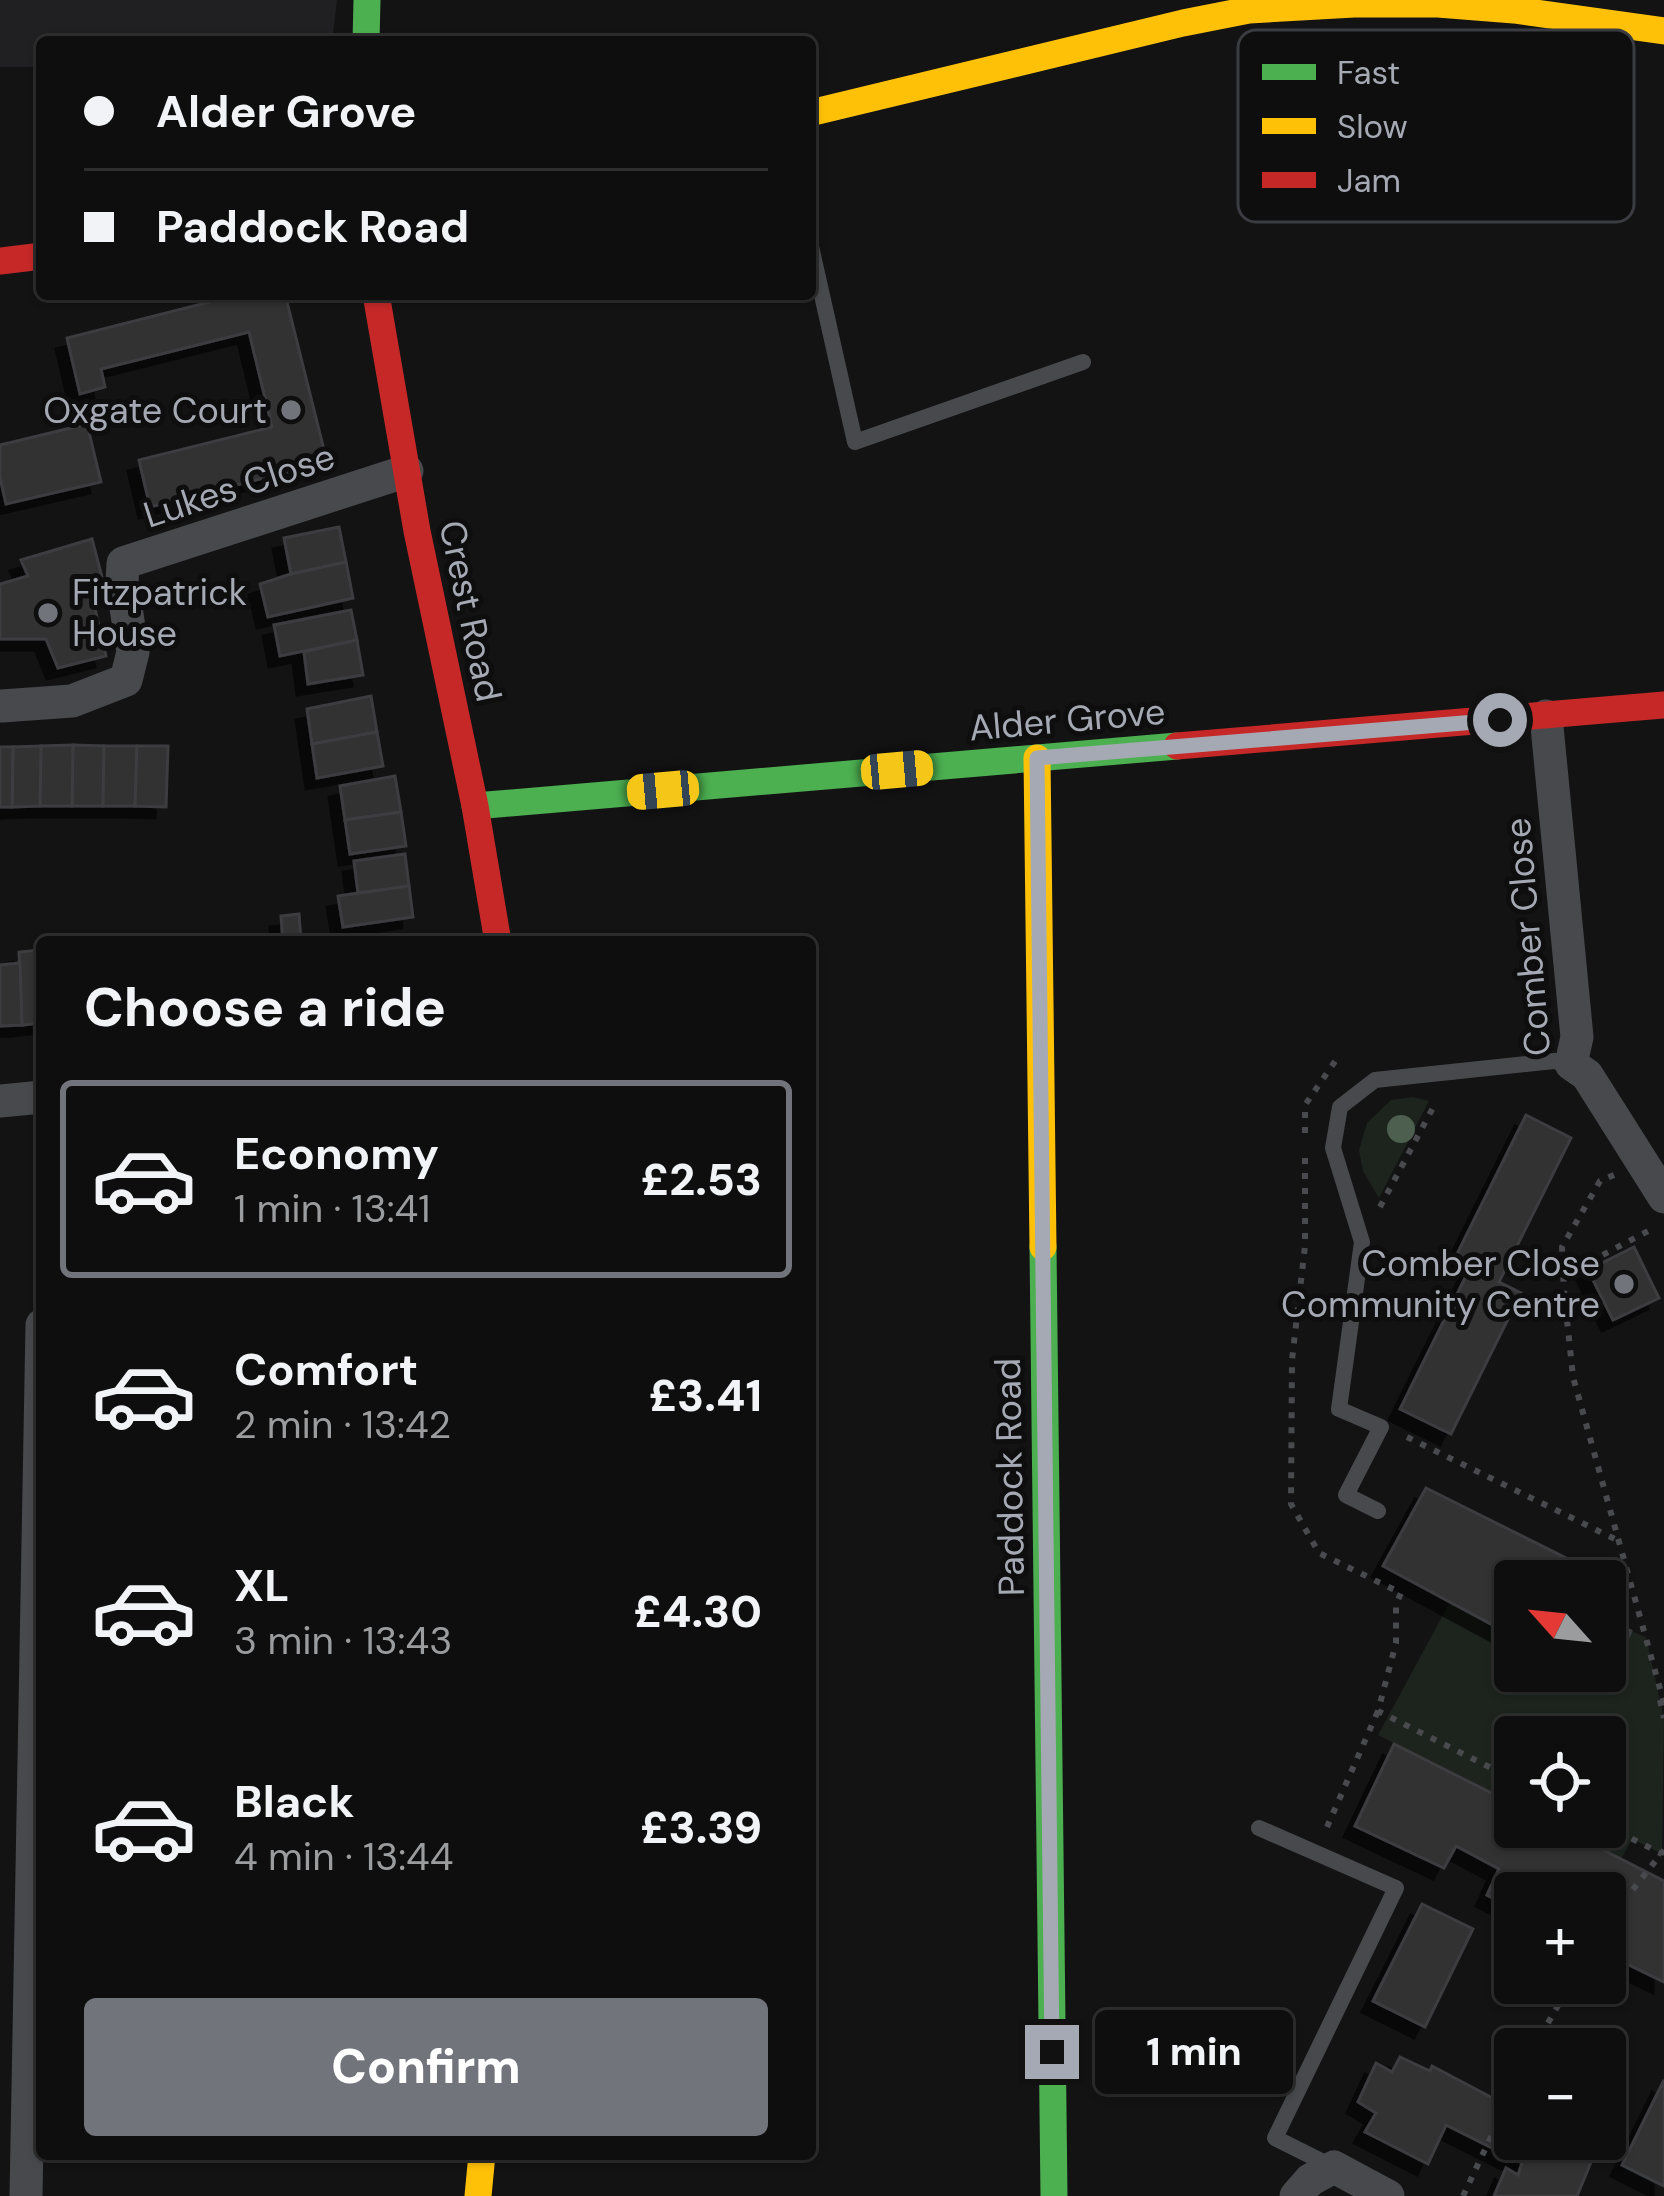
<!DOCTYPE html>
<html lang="en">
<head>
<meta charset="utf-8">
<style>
  body { margin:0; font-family:"DM Sans",sans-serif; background:#171718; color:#f1f3f6; height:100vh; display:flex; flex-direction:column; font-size:45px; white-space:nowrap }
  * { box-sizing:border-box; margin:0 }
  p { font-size:39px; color:#9b9c9e }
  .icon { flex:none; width:66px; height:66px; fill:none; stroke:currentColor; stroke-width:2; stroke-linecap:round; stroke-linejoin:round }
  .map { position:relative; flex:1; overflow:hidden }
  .details { position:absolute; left:36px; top:936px; width:780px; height:1224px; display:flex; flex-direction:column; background:#0e0e0f; border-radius:12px; box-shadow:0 3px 9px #0004,0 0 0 3px #2e2e2f }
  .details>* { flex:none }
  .guide { position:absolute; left:36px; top:36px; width:780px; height:264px; border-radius:12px; box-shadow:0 3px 9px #0004,0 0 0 3px #2e2e2f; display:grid; align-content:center; height:264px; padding:0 48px; background:#0e0e0f }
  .needle { width:78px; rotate:297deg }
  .buttons { position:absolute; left:1494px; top:1560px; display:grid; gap:24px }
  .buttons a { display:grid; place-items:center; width:132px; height:132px; border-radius:12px; background:#0e0e0f; box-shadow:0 3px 9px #0004,0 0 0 3px #2e2e2f; font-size:60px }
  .end { position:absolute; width:54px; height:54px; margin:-27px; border:15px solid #a5a9b4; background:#111; box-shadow:0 0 0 6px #111 }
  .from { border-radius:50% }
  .bubble { position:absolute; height:84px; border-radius:12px; background:#0e0e0f; box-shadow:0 3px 9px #0004,0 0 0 3px #2e2e2f; font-size:39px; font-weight:800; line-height:84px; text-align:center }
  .car { position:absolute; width:36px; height:72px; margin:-36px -18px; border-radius:15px; box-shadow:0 0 9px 3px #0007; background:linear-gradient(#f5c518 24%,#345 0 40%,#f5c518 0 76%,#345 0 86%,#f5c518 0) }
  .guide b { display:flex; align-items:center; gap:42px; height:114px; font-size:45px }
  .guide b+b { border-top:3px solid #2e2e2f }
  .guide i { width:30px; height:30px; background:#f1f3f6 }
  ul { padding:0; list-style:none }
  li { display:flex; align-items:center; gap:36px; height:198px; margin:0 24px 18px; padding:0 24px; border:6px solid transparent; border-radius:12px }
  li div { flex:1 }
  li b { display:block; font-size:45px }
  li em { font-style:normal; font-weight:800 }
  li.active { border-color:#72747c }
  li>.icon { width:108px; height:108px; stroke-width:1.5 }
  h2 { padding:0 48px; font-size:54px; line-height:144px }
  .primary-button { display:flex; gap:24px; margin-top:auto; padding:24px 48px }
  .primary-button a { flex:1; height:138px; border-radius:12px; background:#72747c; color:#fff; font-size:48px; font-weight:800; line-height:138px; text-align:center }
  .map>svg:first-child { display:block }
</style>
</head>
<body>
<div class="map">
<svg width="1664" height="2196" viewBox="0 0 1664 2196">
  <defs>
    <filter id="shadow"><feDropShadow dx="-11" dy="11" stdDeviation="0" flood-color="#0009"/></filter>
  </defs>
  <rect width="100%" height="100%" fill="#131314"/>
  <!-- built -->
  <path fill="#202022" d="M0,0H337L332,42H42V67H0Z"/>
  <!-- green -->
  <g fill="#1d241e">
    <path d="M1413,1097L1429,1101L1379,1198L1363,1171L1359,1150L1367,1123L1391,1100Z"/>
    <path d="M1450,1602L1515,1637V1671H1605V1647L1620,1655L1631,1631L1646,1637L1664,1718L1662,1854L1632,1839L1621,1859L1558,1827H1605V1737H1515V1805L1378,1735Z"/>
  </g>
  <!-- building -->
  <g fill="#313133" stroke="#3c3d40" stroke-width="3" filter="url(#shadow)">
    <path d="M241,294H285L327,462L150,507L139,460L272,427L249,332L101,369L105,387L80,394L67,338Z"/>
    <path d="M87,424L101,482L6,504L0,477V445Z"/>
    <path d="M339,527L346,562L291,574L284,538Z"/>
    <path d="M92,539L103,581L90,587L106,656L58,668L46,639H0V584L28,576L21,560Z"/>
    <path d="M346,562L353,598L268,617L260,584L291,574Z"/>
    <path d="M351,610L357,640L280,656L274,625Z"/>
    <path d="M357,640L363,675L308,684L304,652Z"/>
    <path d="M371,696L377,732L312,744L307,709Z"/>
    <path d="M377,732L383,766L317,778L312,744Z"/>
    <path d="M73,745L104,746L103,806H72Z"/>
    <path d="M73,745L72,806H40L41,746Z"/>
    <path d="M41,746L40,806L12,807L13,747Z"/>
    <path d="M104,746H137L135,806H103Z"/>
    <path d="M137,746H168L166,807L135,806Z"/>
    <path d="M0,747H13L12,807H0Z"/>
    <path d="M395,776L401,812L345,820L340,786Z"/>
    <path d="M401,812L406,846L350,854L345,820Z"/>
    <path d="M405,854L409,886L358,893L354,861Z"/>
    <path d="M409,886L413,917L343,927L338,896Z"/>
    <path d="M299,914L301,942H283L281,916Z"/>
    <path d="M418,936V942H355V939Z"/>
    <path d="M42,950V1023L22,1025L19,952Z"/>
    <path d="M20,963L22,1025L0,1026V965Z"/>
    <path d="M1526,1115L1571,1138L1499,1282L1521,1293L1451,1434L1400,1409L1470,1268L1454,1260Z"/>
    <path d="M1634,1247L1659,1298L1613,1320L1588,1270Z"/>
    <path d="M1426,1488L1622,1586L1612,1606L1625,1612L1619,1625L1631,1631L1620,1656L1605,1647V1581H1515V1637L1383,1566Z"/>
    <path d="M1394,1744L1515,1805V1827H1558L1664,1881V1982L1605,1953V1893H1515V1909L1487,1895L1499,1869L1456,1846L1444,1868L1355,1826Z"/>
    <path d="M1422,1904L1473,1929L1425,2027L1373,2001Z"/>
    <path d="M1400,2057L1430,2071L1432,2066L1500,2102L1497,2110L1515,2118V2139H1574L1596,2150L1577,2196H1494L1506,2168L1518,2175L1522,2163L1446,2125L1428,2164L1365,2132L1376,2113L1358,2102L1376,2063L1392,2072Z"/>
    <path d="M1664,2080V2186L1622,2165Z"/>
  </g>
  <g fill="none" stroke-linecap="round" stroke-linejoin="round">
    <!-- path -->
    <g stroke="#494a4e" stroke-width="6" stroke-dasharray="6 9" stroke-linecap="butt">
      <path d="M1305,1133V1105L1338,1057"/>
      <path d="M1305,1158V1246L1292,1360L1291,1504L1319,1553L1401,1593L1396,1604V1643L1378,1711L1515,1780"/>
      <path d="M1614,1175L1600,1181L1562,1247L1564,1291L1573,1377L1664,1703"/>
      <path d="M1380,1207L1436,1102"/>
      <path d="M1563,1276L1650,1230"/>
      <path d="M1407,1437L1619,1541"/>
      <path d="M1660,1700L1664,1718"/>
      <path d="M1605,1825L1662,1854"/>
      <path d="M1327,1827L1378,1711"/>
      <path d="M1605,1925L1664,1850"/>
      <path d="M1533,2049L1571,1983"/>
      <path d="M1463,2196L1515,2086"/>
    </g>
    <!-- lane -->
    <g stroke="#48494c" stroke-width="16">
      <path d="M810,242L855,442L1083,362"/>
      <path d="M1378,1511L1346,1495L1381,1427L1339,1409L1362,1242L1333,1148L1340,1107L1375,1080L1554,1061L1571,1064"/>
      <path d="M1259,1828L1396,1888L1275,2138L1333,2167"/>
    </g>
    <!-- street -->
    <g stroke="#48494c" stroke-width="33">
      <path d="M2,706L72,701L126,680L133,652L122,583L123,563L407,471"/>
      <path d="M1546,716L1577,1037L1571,1064L1587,1075L1664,1197"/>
      <path d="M0,1101L42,1097"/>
      <path d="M26,2196L42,1325"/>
      <path d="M1296,2196L1310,2180L1334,2167L1388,2196"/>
    </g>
    <!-- fast -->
    <g stroke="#4caf50" stroke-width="27">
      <path d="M366,42L367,0"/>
      <path d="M475,806L1177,746"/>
      <path d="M1043,1247L1054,2196"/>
    </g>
    <!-- slow -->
    <g stroke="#ffc107" stroke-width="27">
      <path d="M810,113L1183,23L1249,10L1354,4H1438L1514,10L1664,31"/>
      <path d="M1037,758L1043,1247"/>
      <path d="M478,2196L482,2154"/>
    </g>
    <!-- jam -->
    <g stroke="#c62828" stroke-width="27">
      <path d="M0,261L42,256"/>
      <path d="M376,294L417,531L475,806L498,942"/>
      <path d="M1177,746L1664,705"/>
    </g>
  </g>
  <!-- trees -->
  <circle fill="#4d604f" cx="1401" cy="1129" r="14"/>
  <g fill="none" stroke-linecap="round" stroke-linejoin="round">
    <!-- route -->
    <path stroke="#a5a9b4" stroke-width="15" d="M1052,2052L1037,758L1500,720"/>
  </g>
  <!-- markers -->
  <g fill="#72747c" stroke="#0e0e0f" stroke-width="4.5">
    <circle cx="291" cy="410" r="12"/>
    <circle cx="48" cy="613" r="12"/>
    <circle cx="1624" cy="1284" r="12"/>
  </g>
  <g text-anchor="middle" stroke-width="10" stroke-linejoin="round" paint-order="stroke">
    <!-- poi labels -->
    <g font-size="36" fill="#a5a9b4" stroke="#0e0e0f" text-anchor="end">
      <text x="267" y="423">Oxgate Court</text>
      <text x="72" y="605" text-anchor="start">Fitzpatrick<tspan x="72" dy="41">House</tspan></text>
      <text x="1600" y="1276">Comber Close<tspan x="1600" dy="41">Community Centre</tspan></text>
    </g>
    <!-- street labels -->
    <g font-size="36" fill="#a5a9b4" stroke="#0e0e0f">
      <text transform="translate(239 485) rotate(-18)" y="13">Lukes Close</text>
      <text transform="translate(471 611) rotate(78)" y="13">Crest Road</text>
      <text transform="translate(1067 719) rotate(-5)" y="13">Alder Grove</text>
      <text transform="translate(1527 937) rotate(-95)" y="13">Comber Close</text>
      <text transform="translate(1009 1477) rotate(-91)" y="13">Paddock Road</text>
    </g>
  </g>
  <!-- legend -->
  <rect x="1238" y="30" width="396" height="192" rx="18" fill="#0e0e0f" stroke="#3b3c41" stroke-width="3"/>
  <rect x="1262" y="64" width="54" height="16" fill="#4caf50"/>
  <rect x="1262" y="118" width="54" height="16" fill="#ffc107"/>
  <rect x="1262" y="172" width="54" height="16" fill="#c62828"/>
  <g font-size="33" fill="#a5a9b4">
    <text x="1337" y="84">Fast</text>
    <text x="1337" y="138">Slow</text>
    <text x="1337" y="192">Jam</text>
  </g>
</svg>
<div class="buttons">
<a><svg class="needle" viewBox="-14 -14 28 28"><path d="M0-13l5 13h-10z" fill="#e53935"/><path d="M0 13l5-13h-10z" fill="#9b9c9e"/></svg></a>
<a><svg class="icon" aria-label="locate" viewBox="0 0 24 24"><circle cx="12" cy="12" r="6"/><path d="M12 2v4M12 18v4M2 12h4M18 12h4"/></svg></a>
<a>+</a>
<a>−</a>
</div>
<i class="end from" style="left:1500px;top:720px"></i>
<i class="end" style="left:1052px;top:2052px"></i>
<div class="bubble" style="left:1095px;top:2010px;width:198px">1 min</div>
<i class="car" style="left:897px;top:770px;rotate:85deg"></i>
<i class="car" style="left:663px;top:790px;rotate:265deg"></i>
<div class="guide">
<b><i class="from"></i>Alder Grove</b>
<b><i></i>Paddock Road</b>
</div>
<section class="details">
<h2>Choose a ride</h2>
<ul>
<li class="active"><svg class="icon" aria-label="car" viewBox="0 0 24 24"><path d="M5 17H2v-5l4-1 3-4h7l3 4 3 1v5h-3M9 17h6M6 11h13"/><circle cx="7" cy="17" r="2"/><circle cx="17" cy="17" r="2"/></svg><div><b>Economy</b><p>1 min · 13:41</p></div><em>£2.53</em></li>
<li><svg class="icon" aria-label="car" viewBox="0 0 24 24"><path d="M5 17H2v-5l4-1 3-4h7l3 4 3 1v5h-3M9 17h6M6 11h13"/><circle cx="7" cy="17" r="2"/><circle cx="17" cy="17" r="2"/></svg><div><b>Comfort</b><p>2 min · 13:42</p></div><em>£3.41</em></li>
<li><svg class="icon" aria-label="car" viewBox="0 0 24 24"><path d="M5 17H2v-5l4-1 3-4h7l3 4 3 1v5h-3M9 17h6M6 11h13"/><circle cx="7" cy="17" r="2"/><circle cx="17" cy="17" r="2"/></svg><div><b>XL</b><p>3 min · 13:43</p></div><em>£4.30</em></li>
<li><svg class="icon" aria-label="car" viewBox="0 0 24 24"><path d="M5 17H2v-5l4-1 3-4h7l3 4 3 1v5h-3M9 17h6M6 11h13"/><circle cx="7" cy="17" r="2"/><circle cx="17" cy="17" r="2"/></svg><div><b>Black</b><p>4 min · 13:44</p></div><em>£3.39</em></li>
</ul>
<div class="primary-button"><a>Confirm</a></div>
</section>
</div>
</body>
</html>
